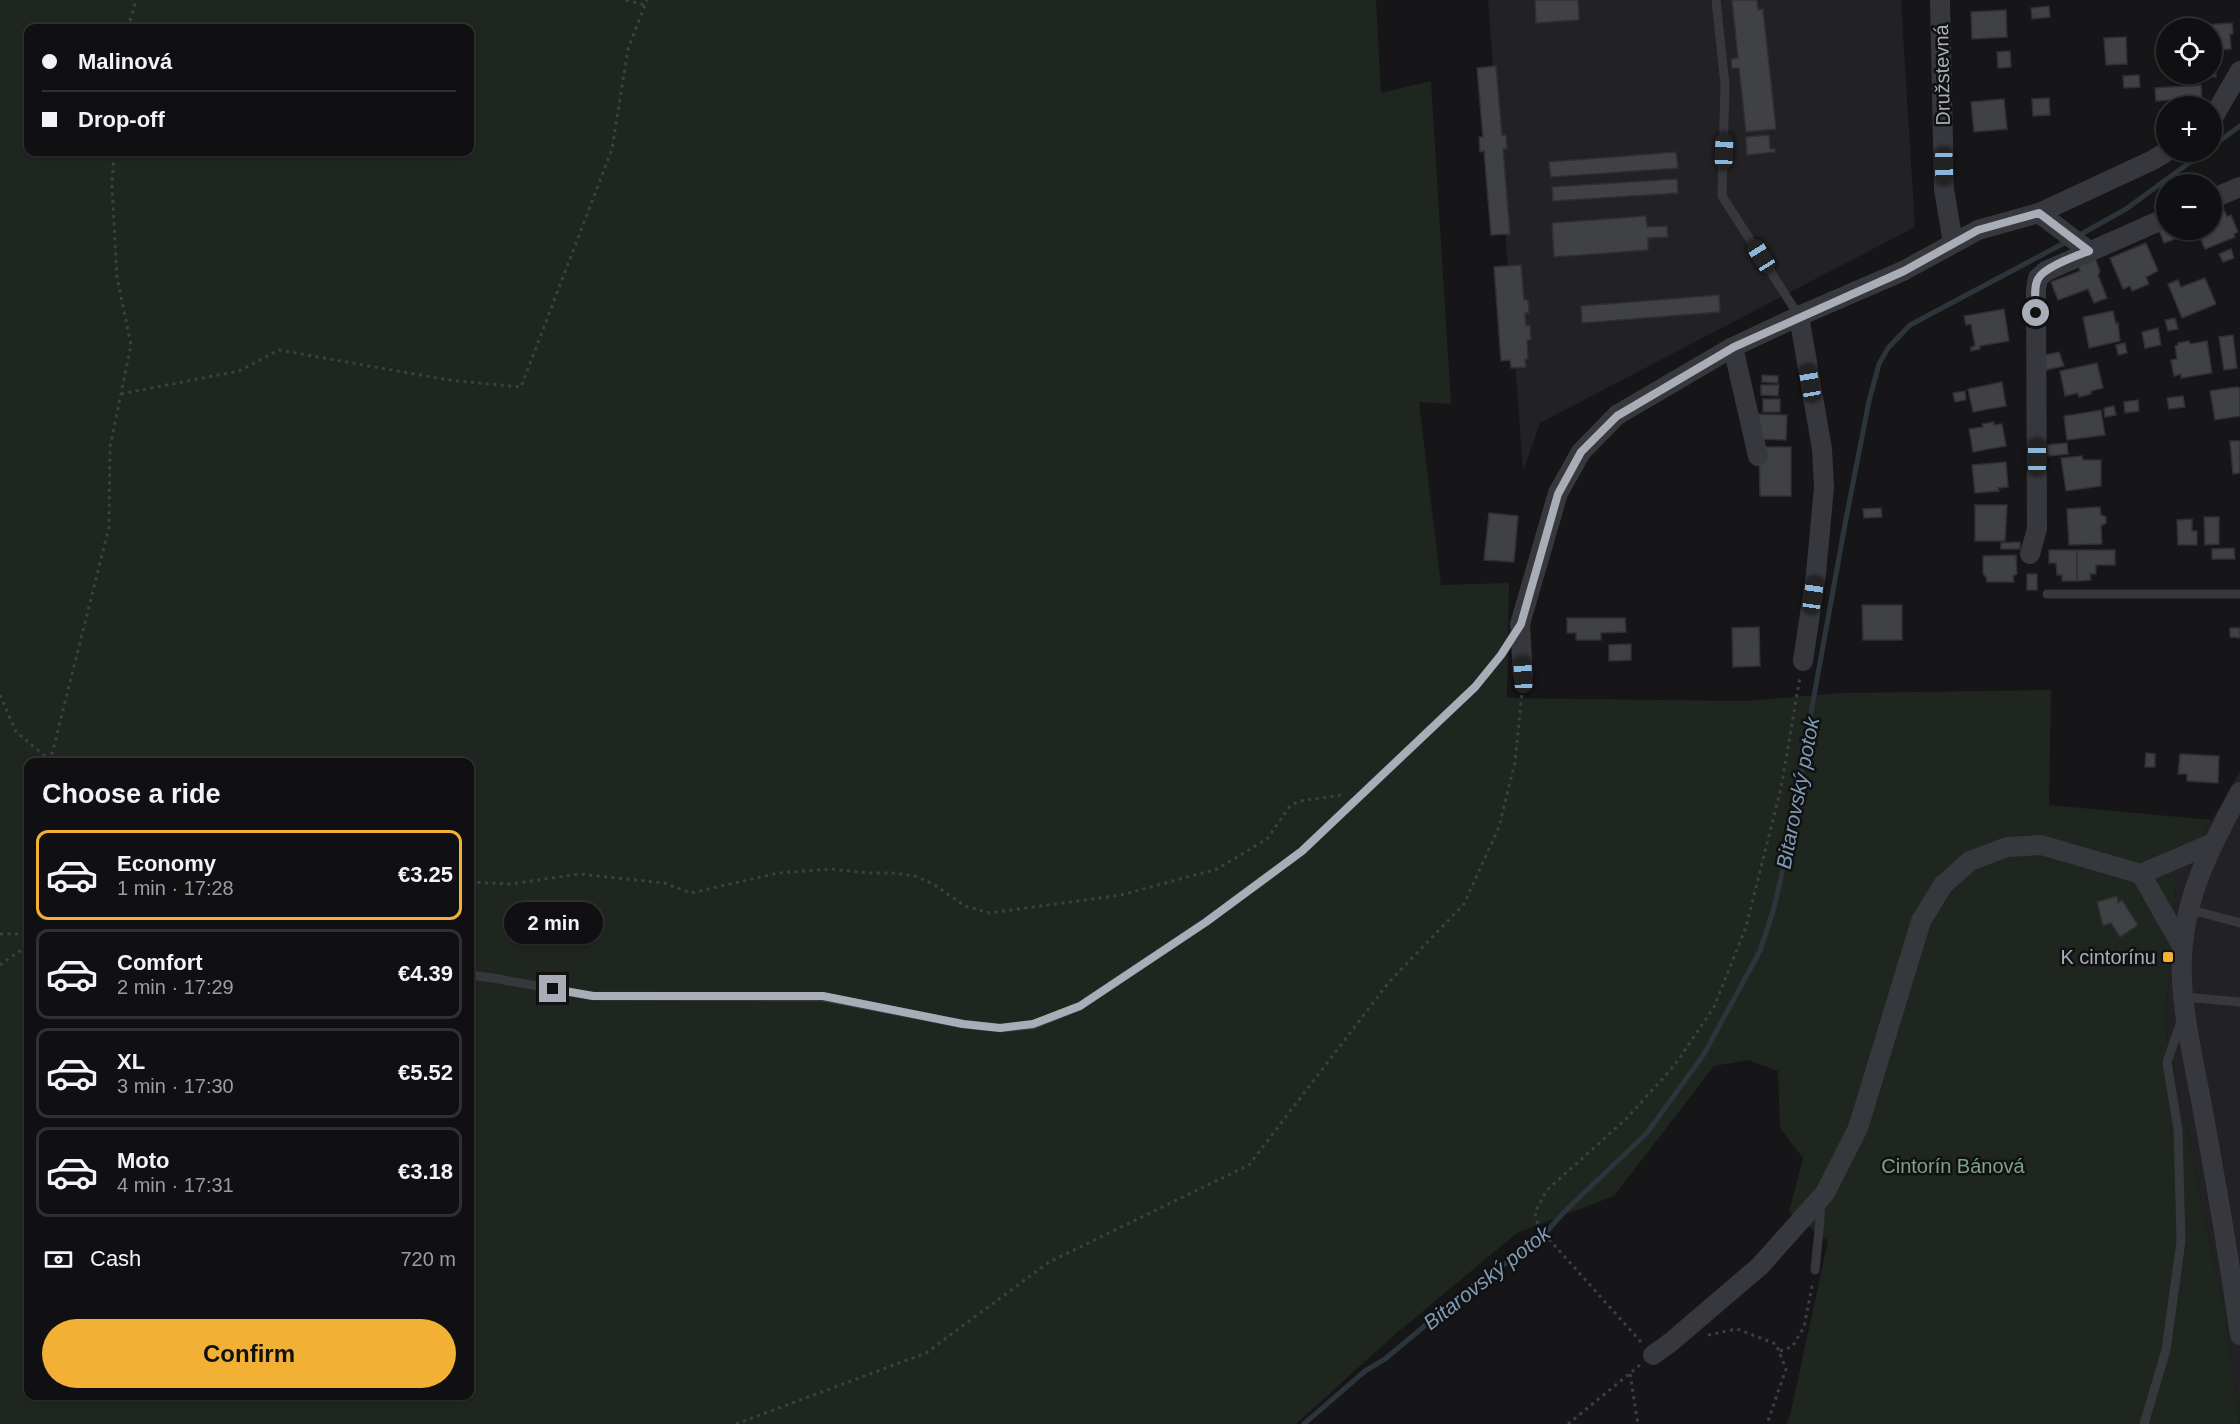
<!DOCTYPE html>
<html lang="en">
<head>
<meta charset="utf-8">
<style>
  body { margin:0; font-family:Helvetica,sans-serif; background:#19191b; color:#f1f3f6; height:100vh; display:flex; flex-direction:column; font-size:22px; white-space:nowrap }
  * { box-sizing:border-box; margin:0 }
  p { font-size:20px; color:#9c9d9f }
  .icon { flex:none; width:33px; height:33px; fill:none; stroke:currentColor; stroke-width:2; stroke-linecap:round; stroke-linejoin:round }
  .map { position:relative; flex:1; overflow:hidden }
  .sheet { position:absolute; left:24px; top:758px; width:450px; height:642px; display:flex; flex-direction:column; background:#101012; border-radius:12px; box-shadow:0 2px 4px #0004,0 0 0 2px #303032 }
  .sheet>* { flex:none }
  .top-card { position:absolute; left:24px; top:24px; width:450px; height:132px; border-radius:12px; box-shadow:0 2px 4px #0004,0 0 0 2px #303032; display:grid; align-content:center; height:132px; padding:0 18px; background:#101012 }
  .buttons { position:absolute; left:2156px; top:18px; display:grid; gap:12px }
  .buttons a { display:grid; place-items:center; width:66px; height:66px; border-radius:50%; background:#101012; box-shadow:0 2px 4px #0004,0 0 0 2px #303032; font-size:30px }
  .end { position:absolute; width:27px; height:27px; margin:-14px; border:8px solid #a8adb8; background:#111; box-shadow:0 0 0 3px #111 }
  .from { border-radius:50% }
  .bubble { position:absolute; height:42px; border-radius:21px; background:#101012; box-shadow:0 2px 4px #0004,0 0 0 2px #303032; font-size:20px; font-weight:700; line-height:42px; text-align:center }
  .car { position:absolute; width:18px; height:36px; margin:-18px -9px; border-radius:8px; box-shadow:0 0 4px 2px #0007; background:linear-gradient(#222 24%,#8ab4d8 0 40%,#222 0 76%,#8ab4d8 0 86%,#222 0) }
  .top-card b { display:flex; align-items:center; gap:21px; height:57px; font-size:22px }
  .top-card b+b { border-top:2px solid #303032 }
  .top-card i { width:15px; height:15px; background:#f1f3f6 }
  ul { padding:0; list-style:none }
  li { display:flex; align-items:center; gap:18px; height:90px; margin:0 12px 9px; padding:0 6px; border:3px solid #303032; border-radius:12px }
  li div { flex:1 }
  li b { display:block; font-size:22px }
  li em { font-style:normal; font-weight:700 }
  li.active { border-color:#f2b134 }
  li>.icon { width:54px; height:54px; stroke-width:1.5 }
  h2 { padding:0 18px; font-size:27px; line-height:72px }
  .pay { display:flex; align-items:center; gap:15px; height:66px; padding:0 18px; font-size:22px }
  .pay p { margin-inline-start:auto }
  .cta { display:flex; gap:12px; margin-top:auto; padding:12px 18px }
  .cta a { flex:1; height:69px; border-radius:36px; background:#f2b134; color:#111; font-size:24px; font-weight:700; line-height:69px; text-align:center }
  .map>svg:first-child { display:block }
</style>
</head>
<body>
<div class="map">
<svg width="2240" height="1424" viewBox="0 0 2240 1424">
  <rect width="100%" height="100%" fill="#161618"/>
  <!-- built -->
  <g fill="#222225">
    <path d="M1488,0H1901L1915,227L1540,423L1523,471Z"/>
    <path d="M2240,771V1424L2226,1319L2165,1027L2177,871L2212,820Z"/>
  </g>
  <!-- green -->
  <path fill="#1e261f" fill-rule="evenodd" d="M0,0H1376L1381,93L1431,81L1451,404L1419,402L1441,585L1509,583L1507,698L1745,701L1843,693L2051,690L2049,805L2212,820L2177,871L2165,1027L2226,1319L2240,1424H1786L1790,1416L1828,1241L1789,1212L1803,1158L1780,1128L1778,1071L1748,1060L1714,1066L1614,1196L1517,1233L1392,1337L1296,1424H0ZM28,28H470V152H28ZM28,762H470V1395H28Z"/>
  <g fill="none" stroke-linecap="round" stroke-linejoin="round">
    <!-- stream -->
    <g stroke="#2c353c" stroke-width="5">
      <path d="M2211,147L2240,126"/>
      <path d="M2076,237L2126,209L2204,152"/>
      <path d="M1304,1424L1365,1371L1385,1359L1482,1278L1534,1246L1564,1212L1647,1133L1704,1054L1760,951L1774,908L1793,825L1808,729L1846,519L1869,401L1879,364L1888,348L1910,325L2068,241"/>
    </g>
  </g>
  <!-- building -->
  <g fill="#404145" stroke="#303034" stroke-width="1.5">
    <path d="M1535,0H1578L1579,20L1536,23Z"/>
    <path d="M1732,0H1757L1758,10L1763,9L1776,129L1746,132L1739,68H1732L1731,59L1738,58Z"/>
    <path d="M2049,6L2050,17L2032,19L2031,8Z"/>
    <path d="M2006,10L2007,37L1972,39L1971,12Z"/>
    <path d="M2232,23L2233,34H2230L2231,49L2211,50V28H2173V27Z"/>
    <path d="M2126,37L2127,64L2106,65L2104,38Z"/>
    <path d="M2010,51L2011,67L1998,68L1997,52Z"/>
    <path d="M2211,56H2214L2216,77H2202V81L2178,82V74H2211Z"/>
    <path d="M1496,66L1502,135H1506L1507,149H1503L1510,234L1491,235L1484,151L1480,152L1479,137H1483L1477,68Z"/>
    <path d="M2139,75L2140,87L2124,88L2123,76Z"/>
    <path d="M2201,85L2202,106H2182V99L2156,101L2155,88Z"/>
    <path d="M2049,98L2050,115L2033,116L2032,99Z"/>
    <path d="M2004,99L2007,129L1974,132L1971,102Z"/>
    <path d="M1769,135L1770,149H1775V152L1747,155L1746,137Z"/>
    <path d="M1676,152L1678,168L1551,177L1549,162Z"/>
    <path d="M1677,179L1678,193L1553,201L1552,187Z"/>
    <path d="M2224,210L2227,217L2231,215L2238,232L2234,234L2235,237L2205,249L2197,230H2211V215Z"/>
    <path d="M1646,216L1647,227L1667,226L1668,237L1648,238V250L1554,257L1552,223Z"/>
    <path d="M2166,228V230H2171L2175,239L2164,243L2159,230Z"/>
    <path d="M2146,243L2158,271L2146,277L2149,284L2132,291L2130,286L2123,289L2110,258Z"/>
    <path d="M2231,249L2234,258L2223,262L2219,254Z"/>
    <path d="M2095,258L2100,271L2098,275L2107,298L2094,303L2088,289L2058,300L2051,282L2080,271L2078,265Z"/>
    <path d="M1521,265L1524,300H1528L1529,313H1525L1526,326L1530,325L1531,340H1527L1528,359H1525L1526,367L1511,368L1510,360L1501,361L1494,267Z"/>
    <path d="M2205,278L2216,304L2182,318L2168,284L2178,280L2181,287Z"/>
    <path d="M1719,295L1720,312L1582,323L1581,306Z"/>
    <path d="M2004,309L2009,341L1980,346V349L1971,351V347L1975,346L1971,324L1966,325L1964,316Z"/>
    <path d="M2113,311L2116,324L2118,323L2120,341L2089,348L2083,317Z"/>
    <path d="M2175,318L2178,329L2168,331L2165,320Z"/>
    <path d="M2158,328L2161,345L2145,348L2142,332Z"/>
    <path d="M2233,335L2237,368L2224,370L2219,337Z"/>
    <path d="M2189,341L2190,344L2207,341L2212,373L2181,378V374L2174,376L2171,360L2177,359L2175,346L2178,345V343Z"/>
    <path d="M2125,343L2127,353L2118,355L2116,345Z"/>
    <path d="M2059,352L2064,366L2046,370L2045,355Z"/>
    <path d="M2097,363L2103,388L2091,391V394L2079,397L2078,393L2065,396L2060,371Z"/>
    <path d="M1762,375L1778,376V383L1762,382Z"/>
    <path d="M2002,382L2006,406L1973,412L1968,389Z"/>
    <path d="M1761,385H1779L1778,396L1761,395Z"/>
    <path d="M2236,387L2240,388V416L2215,420L2210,391Z"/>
    <path d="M1965,391L1966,400L1955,402L1953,393Z"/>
    <path d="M2183,396L2185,407L2169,409L2167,398Z"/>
    <rect x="1763" y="399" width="17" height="13"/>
    <path d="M2138,400L2139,411L2125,413L2124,402Z"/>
    <path d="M2114,406L2116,415L2105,417L2104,408Z"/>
    <path d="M2101,410L2105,435L2067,440L2064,416Z"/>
    <path d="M1756,414L1787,415L1786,440L1756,439Z"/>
    <path d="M1994,422V425L2002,424L2006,446L1973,452L1969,429L1983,427L1982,424Z"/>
    <path d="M2230,441H2240V473L2233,474Z"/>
    <path d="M2067,443L2068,454L2048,456L2047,445Z"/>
    <path d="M1759,447H1791V496H1760Z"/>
    <path d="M2082,456L2083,460H2101V486L2066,491L2061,458Z"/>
    <path d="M2006,462L2008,487L1998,488L1999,491L1975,493L1972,465Z"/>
    <path d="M1975,505H2007L2005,541H1975Z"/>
    <path d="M2100,507L2101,515L2106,517V523L2101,526L2102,544L2069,545L2067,509Z"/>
    <path d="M1881,508L1882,517L1864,518L1863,509Z"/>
    <path d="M1489,513L1518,516L1514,562L1484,560Z"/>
    <path d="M2204,517H2219V544L2205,545Z"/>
    <path d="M2192,519V531H2197V545H2178L2177,520Z"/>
    <path d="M2020,542V549H2001V543Z"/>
    <path d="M2234,548L2235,559H2212V549Z"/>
    <path d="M2049,550H2077V581H2062V575H2057L2056,563H2049Z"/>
    <path d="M2077,550H2115V565H2096V574H2090L2091,580L2077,581Z"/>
    <path d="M2016,555L2017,574L2013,576L2014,582H1987L1986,577L1983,574V556Z"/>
    <rect x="2027" y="574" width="10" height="16"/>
    <path d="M1862,605H1902V640H1863Z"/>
    <path d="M1567,618H1625L1626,632L1601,633V640H1576V633H1567Z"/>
    <path d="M1759,627L1760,666L1733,667L1732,628Z"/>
    <path d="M2230,628H2240V638L2230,637Z"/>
    <path d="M1631,644V660L1609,661V645Z"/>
    <path d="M2146,753L2155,754V767H2145Z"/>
    <path d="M2180,754L2219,756L2218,783L2187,781V774H2178Z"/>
    <path d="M2117,896L2118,903L2122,900L2138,925L2120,937L2111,923L2103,926L2097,902Z"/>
  </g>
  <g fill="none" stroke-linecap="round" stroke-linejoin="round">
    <!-- path -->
    <g stroke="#3d3f44" stroke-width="3" stroke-dasharray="3 4.5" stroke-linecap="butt">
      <path d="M626,0L645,5"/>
      <path d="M128,28L136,0"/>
      <path d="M121,394L239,371L279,350L448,380L521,387L612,149L628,49L647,0"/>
      <path d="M0,695L16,732L50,760"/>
      <path d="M50,762L109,527L110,447L131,345L117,277L112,186L114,152"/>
      <path d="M470,882L511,884L579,874L664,883L691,893L778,873L831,869L868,873H893L915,876L933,884L965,906L990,913L1121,895L1217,869L1267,839L1290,806L1300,801L1341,795"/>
      <path d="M0,934H28"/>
      <path d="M0,965L28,945"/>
      <path d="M1708,1335L1737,1329L1776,1344L1786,1369L1767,1424"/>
      <path d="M1641,1342L1539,1228L1535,1213L1546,1191L1627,1118L1674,1066L1714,1007L1746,927L1781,788L1800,677"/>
      <path d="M1780,1351L1792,1347L1804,1327L1813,1281"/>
      <path d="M1630,1374L1638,1424"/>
      <path d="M736,1424L926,1353L1049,1262L1249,1165L1389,982L1464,904L1499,827L1515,762L1522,692"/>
      <path d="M1568,1424L1640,1365"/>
    </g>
    <!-- lane -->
    <g stroke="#37383d" stroke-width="9">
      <path d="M1716,0L1725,85L1722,196L1799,316"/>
      <path d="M2047,594H2240"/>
      <path d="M2188,909L2240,923"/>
      <path d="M470,975L493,978L593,996L823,997L963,1024L1000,1028L1033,1025L1080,1006L1206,922L1302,851L1475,687L1501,655L1518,629"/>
      <path d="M2184,997L2240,1002"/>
      <path d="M1815,1270L1820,1220V1201"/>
      <path d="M2144,1424L2166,1350L2181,1241L2178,1130L2167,1062L2182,1019"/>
    </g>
    <!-- street -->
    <g stroke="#37383d" stroke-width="20">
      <path d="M1940,0L1944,189L1953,243"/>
      <path d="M2211,121L2240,71"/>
      <path d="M2211,199L2240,187"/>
      <path d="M2039,213L2089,251"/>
      <path d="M1733,347L1758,456"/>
      <path d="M2030,554L2037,529L2036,289L2038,278L2046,271L2166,218"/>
      <path d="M1803,661L1816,574L1824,487L1822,449L1799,316L1903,271L1978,230L2039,213L2153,160L2166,152"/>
      <path d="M1523,675L1520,624L1558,493L1581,452L1617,415L1733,347L1799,316"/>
      <path d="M2240,792C2214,841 2188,888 2183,944C2177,995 2193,1056 2202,1106C2216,1182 2229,1258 2240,1335"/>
      <path d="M2141,874L2182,946"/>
      <path d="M1653,1355L1671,1342L1760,1266L1825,1193L1858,1128L1921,921L1943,885L1970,861L2007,847L2041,845L2141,874L2211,844"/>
    </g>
  </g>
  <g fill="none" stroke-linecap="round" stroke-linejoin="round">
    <!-- route -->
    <path stroke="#a8adb8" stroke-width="8" d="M553,989L593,996H823L963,1024L1000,1028L1033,1024L1080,1006L1206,922L1302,851L1475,687L1501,655L1521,624L1558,494L1581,452L1617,416L1734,347L1904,271L1978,230L2039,213L2089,251C2076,256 2044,267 2038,279C2033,288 2036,303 2036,313"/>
  </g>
  <!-- markers -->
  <rect fill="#f2b134" stroke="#111113" stroke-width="2" x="2162" y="951" width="12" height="12" rx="3"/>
  <g text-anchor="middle" stroke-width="5" stroke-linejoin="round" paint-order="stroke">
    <!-- street labels -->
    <g font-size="20" fill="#a8adb8" stroke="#111113">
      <text transform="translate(1942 75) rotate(-91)" y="7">Družstevná</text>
    </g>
    <!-- poi labels -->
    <g font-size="20" fill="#a8adb8" stroke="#111113" text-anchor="end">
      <text x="2156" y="964">K cintorínu</text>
    </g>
    <!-- park labels -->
    <g font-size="20" fill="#7fa381" stroke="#111113">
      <text x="1953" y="1173">Cintorín Bánová</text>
    </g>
    <!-- water labels -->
    <g font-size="21" font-style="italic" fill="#7f9bb3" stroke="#111113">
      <text transform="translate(1798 793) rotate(-79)" y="7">Bitarovský potok</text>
      <text transform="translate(1487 1278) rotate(-38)" y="7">Bitarovský potok</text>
    </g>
  </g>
</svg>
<div class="buttons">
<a><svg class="icon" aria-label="locate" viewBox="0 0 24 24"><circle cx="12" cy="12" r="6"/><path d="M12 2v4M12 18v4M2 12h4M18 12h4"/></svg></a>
<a>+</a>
<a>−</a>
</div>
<i class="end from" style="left:2036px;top:313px"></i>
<i class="end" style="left:553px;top:989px"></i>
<div class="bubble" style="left:504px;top:902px;width:99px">2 min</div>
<i class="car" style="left:1724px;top:151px;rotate:2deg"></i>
<i class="car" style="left:1944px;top:166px;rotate:179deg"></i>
<i class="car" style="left:1761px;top:256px;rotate:328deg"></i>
<i class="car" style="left:1810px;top:383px;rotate:350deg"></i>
<i class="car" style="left:2037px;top:457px;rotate:0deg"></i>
<i class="car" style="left:1813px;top:595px;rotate:8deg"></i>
<i class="car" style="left:1523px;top:675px;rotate:357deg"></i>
<div class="top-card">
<b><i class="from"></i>Malinová</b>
<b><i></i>Drop-off</b>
</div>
<section class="sheet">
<h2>Choose a ride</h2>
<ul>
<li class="active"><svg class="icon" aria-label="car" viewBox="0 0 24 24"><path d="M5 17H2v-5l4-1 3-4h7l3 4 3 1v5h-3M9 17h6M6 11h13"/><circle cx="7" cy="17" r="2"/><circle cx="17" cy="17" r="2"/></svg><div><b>Economy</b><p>1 min · 17:28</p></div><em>€3.25</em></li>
<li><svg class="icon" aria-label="car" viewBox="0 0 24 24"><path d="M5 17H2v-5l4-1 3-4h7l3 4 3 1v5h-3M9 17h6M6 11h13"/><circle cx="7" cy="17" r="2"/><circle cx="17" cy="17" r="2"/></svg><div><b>Comfort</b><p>2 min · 17:29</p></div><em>€4.39</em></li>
<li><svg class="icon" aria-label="car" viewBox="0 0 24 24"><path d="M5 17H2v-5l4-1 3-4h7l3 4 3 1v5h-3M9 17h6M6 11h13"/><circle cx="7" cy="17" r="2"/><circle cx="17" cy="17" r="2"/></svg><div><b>XL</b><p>3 min · 17:30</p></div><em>€5.52</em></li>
<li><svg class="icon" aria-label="car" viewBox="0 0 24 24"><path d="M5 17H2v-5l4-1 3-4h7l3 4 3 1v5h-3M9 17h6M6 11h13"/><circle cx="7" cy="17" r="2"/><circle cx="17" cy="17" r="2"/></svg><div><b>Moto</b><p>4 min · 17:31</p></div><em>€3.18</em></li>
</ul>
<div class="pay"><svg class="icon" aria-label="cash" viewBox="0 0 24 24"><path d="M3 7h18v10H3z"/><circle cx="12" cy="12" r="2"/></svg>Cash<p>720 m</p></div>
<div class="cta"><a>Confirm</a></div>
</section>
</div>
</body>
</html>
